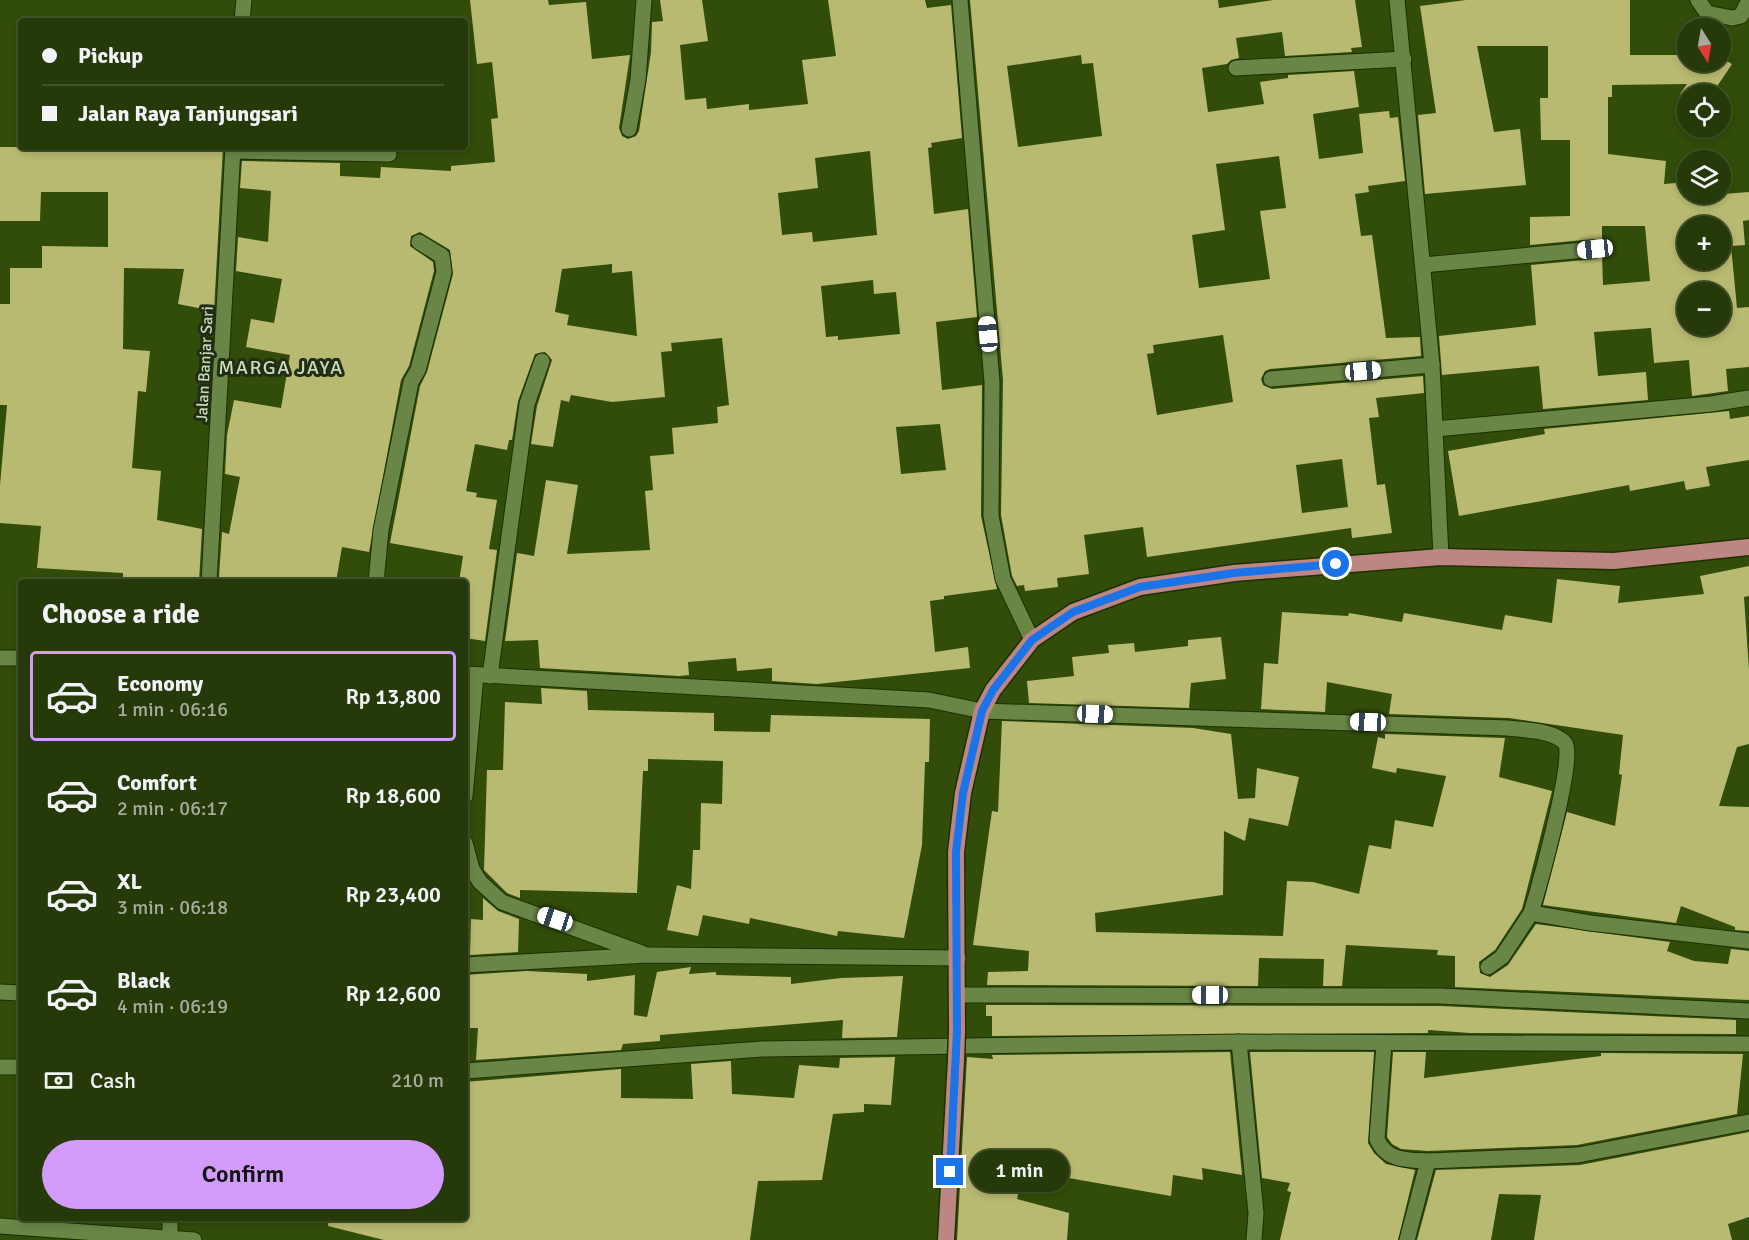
<!DOCTYPE html>
<html lang="en">
<head>
<meta charset="utf-8">
<style>
  body { margin:0; font-family:Signika,sans-serif; background:#324416; color:#f1f3f6; height:100vh; display:flex; flex-direction:column; font-size:22px; white-space:nowrap }
  * { box-sizing:border-box; margin:0 }
  p { font-size:20px; color:#a4ac9c }
  .icon { flex:none; width:33px; height:33px; fill:none; stroke:currentColor; stroke-width:2; stroke-linecap:round; stroke-linejoin:round }
  .map { position:relative; flex:1; overflow:hidden }
  .side { position:absolute; left:18px; top:579px; width:450px; height:642px; display:flex; flex-direction:column; background:#263908; border-radius:6px; box-shadow:0 3px 9px #0003,0 0 0 2px #425329 }
  .side>* { flex:none }
  .hud { position:absolute; left:18px; top:18px; width:450px; height:132px; border-radius:6px; box-shadow:0 3px 9px #0003,0 0 0 2px #425329; display:grid; align-content:center; height:132px; padding:0 24px; background:#263908 }
  .needle { width:39px; rotate:169deg }
  .fabs { position:absolute; left:1677px; top:18px; display:grid; gap:12px }
  .fabs a { display:grid; place-items:center; width:54px; height:54px; border-radius:50%; background:#263908; box-shadow:0 3px 9px #0003,0 0 0 2px #425329; font-size:30px }
  .end { position:absolute; width:27px; height:27px; margin:-14px; border:8px solid #1a73e8; background:#fff; box-shadow:0 0 0 3px #fff }
  .from { border-radius:50% }
  .bubble { position:absolute; height:42px; border-radius:21px; background:#263908; box-shadow:0 3px 9px #0003,0 0 0 2px #425329; font-size:20px; font-weight:600; line-height:42px; text-align:center }
  .car { position:absolute; width:18px; height:36px; margin:-18px -9px; border-radius:8px; box-shadow:0 0 4px 2px #0007; background:linear-gradient(#fff 24%,#345 0 40%,#fff 0 76%,#345 0 86%,#fff 0) }
  .hud b { display:flex; align-items:center; gap:21px; height:57px; font-size:22px }
  .hud b+b { border-top:2px solid #425329 }
  .hud i { width:15px; height:15px; background:#f1f3f6 }
  ul { padding:0; list-style:none }
  li { display:flex; align-items:center; gap:18px; height:90px; margin:0 12px 9px; padding:0 12px; border:3px solid transparent; border-radius:6px }
  li div { flex:1 }
  li b { display:block; font-size:22px }
  li em { font-style:normal; font-weight:600 }
  li.active { border-color:#d39cfc }
  li>.icon { width:54px; height:54px; stroke-width:1.5 }
  h2 { padding:0 24px; font-size:27px; line-height:72px }
  .pay { display:flex; align-items:center; gap:15px; height:66px; padding:0 24px; font-size:22px }
  .pay p { margin-inline-start:auto }
  .button { display:flex; gap:12px; margin-top:auto; padding:12px 24px }
  .button a { flex:1; height:69px; border-radius:36px; background:#d39cfc; color:#111; font-size:24px; font-weight:600; line-height:69px; text-align:center }
  .map>svg:first-child { display:block }
</style>
</head>
<body>
<div class="map">
<svg width="1749" height="1240" viewBox="0 0 1749 1240">
  <rect width="100%" height="100%" fill="#324c0a"/>
  <!-- building -->
  <g fill="#b8ba71" fill-rule="evenodd">
    <path d="M470,0H548L549,5L586,2L592,59L630,55L619,128L622,136L628,139L636,136L639,131L651,52L652,22L663,21L660,0H702L708,41L680,45L685,100L706,98L707,109L749,104V110L808,104L802,60L836,56L828,0H925L927,8L951,5L962,138L931,143L932,147L928,148L934,214L968,209L977,317L936,322L942,390L982,385L981,516L997,589L944,596V599L930,601L935,652L968,647L970,668L817,684L772,681V668L737,671L736,658L688,662L689,675L679,676L540,668L538,640L505,641L517,553L534,556L546,480L578,485L567,554L650,550L645,491L653,490L650,456L674,454L672,428L718,423L717,407L729,405L722,338L671,343L672,351L661,352L665,397L612,402L571,395L569,402L561,400L553,447L531,444L537,406L552,360L545,352L535,354L518,401L512,440H509L507,450L475,444L466,491L477,493L476,497L497,500L489,549L497,550L485,641L465,638V582H459L463,556L390,543L420,386L427,372L453,274L450,250L420,232L411,236L410,246L433,262L434,271L409,366L401,380L369,552L342,547L336,582H246L219,577L222,532L229,534L240,477L225,474L227,435L234,400L281,408L290,355L246,347L251,319L274,323L282,279L236,271L238,237L268,242L271,191L240,188L242,161L340,163V176L380,178L381,167L451,171V166L495,162L491,119L498,118L492,62L477,64ZM870,151L877,235L813,242L812,232L782,235L778,193L818,188L815,158ZM612,264V273L632,271L637,336L567,325L569,315L555,312L562,269ZM873,280L874,294L896,292L900,334L838,340V336L826,337L821,286ZM940,424L946,470L901,474L896,427Z"/>
    <path d="M970,0H1218L1219,8L1273,0H1355L1362,47L1351,48L1352,52L1285,56L1282,32L1236,38L1239,58L1231,60L1227,64L1202,68L1208,112L1264,104L1260,82L1288,78V75L1354,71L1359,107L1313,114L1319,159L1363,153L1359,114L1389,111L1390,118L1398,117L1405,181L1368,186L1369,192L1355,194L1361,236L1372,235L1386,338L1420,337L1421,356L1270,369L1265,371L1261,379L1263,385L1272,389L1423,376L1424,393L1376,398L1379,417L1369,418L1377,485L1385,484L1392,533L1352,538L1351,528L1147,557L1143,527L1084,535L1089,574L1057,578L1058,587L1025,591L1024,585L1017,586L1012,576L1001,515L1003,380ZM1081,55L1082,64L1093,63L1102,136L1018,147L1007,66ZM1279,156L1286,208L1260,211L1270,279L1199,288L1192,235L1225,230L1216,164ZM1223,335L1233,402L1157,415L1147,354L1154,353L1153,345ZM1342,459L1348,507L1302,513L1296,465Z"/>
    <path d="M1466,0H1630V55H1688V62H1720V57L1732,64L1712,94H1680L1687,84L1612,85V97H1608V154L1666,161L1664,184L1688,182V194H1720L1722,179L1723,194L1749,192V220L1743,221L1745,245L1731,246L1737,308L1749,307V367L1726,369L1728,391L1692,396L1689,360L1654,363L1651,328L1594,332L1598,376L1646,372L1648,400L1543,409L1539,366L1442,375L1439,336L1536,325L1531,265L1596,259L1602,255L1603,285L1650,281L1645,226H1602V243L1594,239L1530,245V217L1570,216V140H1541L1540,98H1548V46H1477L1494,132L1520,129L1526,185L1425,194L1418,115L1436,113L1420,6ZM1688,226H1720V260H1688ZM1688,292H1720V326H1688Z"/>
    <path d="M0,147H223L214,311L178,304L184,269L124,268L123,349L150,351L146,392L138,391L132,468L161,471L157,520L202,529L199,582H123V573L37,568L41,526L0,523V485L7,405H0V304H10V268H42V246L108,247V192H41L40,221H0Z"/>
    <path d="M1729,411L1730,419L1749,416V460L1706,467L1710,486L1686,490L1684,481L1630,491L1629,485L1459,516L1448,451L1545,434L1544,429Z"/>
    <path d="M1749,566V596L1744,597L1749,670V744L1737,747L1719,806L1749,807V931L1735,930V927L1681,906L1676,923L1543,905L1567,812L1615,826L1622,775L1619,774L1623,735L1509,718L1389,714L1392,694L1327,682L1325,712L1261,709L1264,663L1278,664L1282,612L1348,616L1349,613L1402,622L1404,613L1502,630L1505,615L1552,623L1557,579L1620,586L1618,603L1704,594L1700,576Z"/>
    <path d="M1221,637L1226,679L1191,683L1189,708L1029,703L1027,681L1074,676L1072,657L1109,653L1108,645L1134,643L1135,652L1188,646V640Z"/>
    <path d="M541,688L587,691L588,710L714,713V731L770,732L771,715L930,719L929,762H925L922,845L904,938L838,931L837,936L750,918L749,924L703,915L698,936L667,930L677,885L691,889L693,850H700L701,803L722,804L723,761L648,759V771H643L637,893L520,890V898L507,893L484,870L487,770H503L505,702L542,704Z"/>
    <path d="M1002,721L1193,728L1231,734L1238,799L1255,798L1257,768L1299,777L1288,826L1249,818L1245,841L1224,831L1223,895L1095,913L1096,932L1283,936L1287,881L1313,882L1359,894L1369,845L1391,849L1395,820L1433,827L1446,776L1397,768L1396,773L1372,768L1378,737L1385,739V734L1505,738L1499,777L1552,791L1522,909L1495,950L1479,962L1480,973L1490,977L1508,965L1536,924L1670,942L1667,951L1694,961L1728,964L1731,949L1749,951V1000L1455,987V956L1437,955L1438,950L1346,945L1342,986H1323L1324,959L1259,958L1258,986L987,985L988,972L1028,971L1029,951L973,945L992,811L998,812Z"/>
    <path d="M483,898L498,911L519,919L518,952L470,955L471,919L483,920Z"/>
    <path d="M691,967L689,974L716,972V975L791,977V984L841,978L903,976L897,1037L842,1038L843,1020L660,1035V1041L623,1044L621,1050L476,1060L478,1028H465V975L526,971L587,974V981L635,975L634,1015L647,1017L657,972Z"/>
    <path d="M986,1005L1440,1006L1736,1020V1034L1470,1033L1428,1030V1033L992,1036V1016H986Z"/>
    <path d="M1230,1052L1242,1175L1202,1168L1203,1180L1173,1175L1171,1196L1023,1170L1017,1199L1069,1213L1067,1240H957L967,1057L993,1059L992,1055Z"/>
    <path d="M1250,1052H1374L1368,1143L1374,1153L1386,1164L1415,1170L1398,1240H1280L1291,1192L1287,1191L1290,1183L1262,1178Z"/>
    <path d="M1393,1052H1426L1424,1078L1601,1056V1053L1743,1054L1737,1114L1577,1145L1428,1151L1401,1149L1392,1144L1387,1137Z"/>
    <path d="M895,1057L891,1105L864,1104V1112L833,1114L822,1180L758,1181L750,1240H384L328,1226L329,1218H465V1082L621,1069V1098L693,1099L691,1064L731,1061L732,1094L794,1098L799,1065L839,1068L840,1058Z"/>
    <path d="M1749,1132V1217L1728,1224L1732,1240H1534L1541,1195L1499,1194L1491,1240H1417L1436,1170L1580,1165Z"/>
  </g>
  <g fill="none" stroke-linecap="round" stroke-linejoin="round">
    <!-- minor casing -->
    <g stroke="#1d3000" stroke-width="17">
      <g id="minor">
        <path d="M960,0L992,382L991,516L1003,579L1032,640"/>
        <path d="M1397,0L1432,365L1441,557"/>
        <path d="M1698,0L1707,13L1732,18L1741,16L1749,0"/>
        <path d="M1236,68L1404,59"/>
        <path d="M629,129L638,80L644,0"/>
        <path d="M233,151L389,154"/>
        <path d="M1423,265L1595,249"/>
        <path d="M1271,379L1432,365"/>
        <path d="M1435,429L1711,404L1749,398"/>
        <path d="M376,582L381,530L411,382L418,370L444,272L442,256L419,242"/>
        <path d="M490,676L527,404L542,361"/>
        <path d="M982,711L1508,728C1523,730 1553,730 1565,743C1576,756 1538,890 1531,913L1590,923L1749,941"/>
        <path d="M465,796L476,675"/>
        <path d="M465,843L472,869L480,882L502,902L642,953"/>
        <path d="M465,965L648,955L958,958"/>
        <path d="M1488,967L1502,957L1531,913"/>
        <path d="M0,992L21,993"/>
        <path d="M958,995L1440,996L1749,1011"/>
        <path d="M1239,1042L1256,1213L1254,1240"/>
        <path d="M1384,1044L1377,1139C1386,1161 1407,1160 1428,1161L1407,1240"/>
        <path d="M0,1067H21"/>
        <path d="M465,1071L762,1049L1239,1042L1749,1044"/>
        <path d="M1428,1161L1578,1155L1749,1122"/>
        <path d="M0,1226L194,1240"/>
        <path d="M170,1237V1218"/>
      </g>
    </g>
    <!-- tertiary casing -->
    <g stroke="#1d3000" stroke-width="17">
      <g id="tertiary">
        <path d="M242,21L244,0"/>
        <path d="M209,582L233,147"/>
        <path d="M0,658H21"/>
        <path d="M465,674L929,700L982,711"/>
      </g>
    </g>
    <!-- trunk casing -->
    <g stroke="#1d3000" stroke-width="19">
      <g id="trunk">
        <path d="M957,1031L956,852L963,793L982,711L993,690L1032,640L1073,612L1140,587L1234,573L1441,557L1614,561L1749,547"/>
        <path d="M946,1240L956,1060"/>
      </g>
    </g>
    <!-- minor -->
    <use href="#minor" stroke="#698647" stroke-width="15"/>
    <!-- tertiary -->
    <use href="#tertiary" stroke="#698647" stroke-width="15"/>
    <!-- trunk -->
    <use href="#trunk" stroke="#be8683" stroke-width="16"/>
    <!-- trunk-bridge casing -->
    <g stroke="#1d3000" stroke-width="19" stroke-linecap="butt">
      <path id="trunk-bridge" d="M956,1060L957,1031"/>
    </g>
    <!-- trunk-bridge -->
    <use href="#trunk-bridge" stroke="#be8683" stroke-width="16"/>
  </g>
  <g fill="none" stroke-linecap="round" stroke-linejoin="round">
    <!-- route -->
    <path stroke="#1a73e8" stroke-width="8" d="M950,1172L957,1031L956,852L963,793L982,711L993,690L1032,640L1073,612L1140,587L1234,573L1336,564"/>
  </g>
  <g text-anchor="middle" stroke-width="6" stroke-linejoin="round" paint-order="stroke">
    <!-- street labels -->
    <g font-size="16" fill="#c9daba" stroke="#222e14">
      <text transform="translate(204 364) rotate(-87)" y="6">Jalan Banjar Sari</text>
    </g>
    <!-- quarter labels -->
    <g font-size="20" letter-spacing="1.5" fill="#c9daba" stroke="#222e14">
      <text x="281" y="374">MARGA JAYA</text>
    </g>
  </g>
</svg>
<div class="fabs">
<a><svg class="needle" viewBox="-14 -14 28 28"><path d="M0-13l5 13h-10z" fill="#e53935"/><path d="M0 13l5-13h-10z" fill="#a4ac9c"/></svg></a>
<a><svg class="icon" aria-label="locate" viewBox="0 0 24 24"><circle cx="12" cy="12" r="6"/><path d="M12 2v4M12 18v4M2 12h4M18 12h4"/></svg></a>
<a><svg class="icon" aria-label="layers" viewBox="0 0 24 24"><path d="M12 4l9 5-9 5-9-5zM3 14l9 5 9-5"/></svg></a>
<a>+</a>
<a>−</a>
</div>
<i class="end from" style="left:1336px;top:564px"></i>
<i class="end" style="left:950px;top:1172px"></i>
<div class="bubble" style="left:970px;top:1150px;width:99px">1 min</div>
<i class="car" style="left:1595px;top:249px;rotate:264deg"></i>
<i class="car" style="left:988px;top:334px;rotate:355deg"></i>
<i class="car" style="left:1363px;top:371px;rotate:85deg"></i>
<i class="car" style="left:1095px;top:714px;rotate:92deg"></i>
<i class="car" style="left:1368px;top:722px;rotate:272deg"></i>
<i class="car" style="left:555px;top:919px;rotate:288deg"></i>
<i class="car" style="left:1210px;top:995px;rotate:270deg"></i>
<div class="hud">
<b><i class="from"></i>Pickup</b>
<b><i></i>Jalan Raya Tanjungsari</b>
</div>
<section class="side">
<h2>Choose a ride</h2>
<ul>
<li class="active"><svg class="icon" aria-label="car" viewBox="0 0 24 24"><path d="M5 17H2v-5l4-1 3-4h7l3 4 3 1v5h-3M9 17h6M6 11h13"/><circle cx="7" cy="17" r="2"/><circle cx="17" cy="17" r="2"/></svg><div><b>Economy</b><p>1 min · 06:16</p></div><em>Rp 13,800</em></li>
<li><svg class="icon" aria-label="car" viewBox="0 0 24 24"><path d="M5 17H2v-5l4-1 3-4h7l3 4 3 1v5h-3M9 17h6M6 11h13"/><circle cx="7" cy="17" r="2"/><circle cx="17" cy="17" r="2"/></svg><div><b>Comfort</b><p>2 min · 06:17</p></div><em>Rp 18,600</em></li>
<li><svg class="icon" aria-label="car" viewBox="0 0 24 24"><path d="M5 17H2v-5l4-1 3-4h7l3 4 3 1v5h-3M9 17h6M6 11h13"/><circle cx="7" cy="17" r="2"/><circle cx="17" cy="17" r="2"/></svg><div><b>XL</b><p>3 min · 06:18</p></div><em>Rp 23,400</em></li>
<li><svg class="icon" aria-label="car" viewBox="0 0 24 24"><path d="M5 17H2v-5l4-1 3-4h7l3 4 3 1v5h-3M9 17h6M6 11h13"/><circle cx="7" cy="17" r="2"/><circle cx="17" cy="17" r="2"/></svg><div><b>Black</b><p>4 min · 06:19</p></div><em>Rp 12,600</em></li>
</ul>
<div class="pay"><svg class="icon" aria-label="cash" viewBox="0 0 24 24"><path d="M3 7h18v10H3z"/><circle cx="12" cy="12" r="2"/></svg>Cash<p>210 m</p></div>
<div class="button"><a>Confirm</a></div>
</section>
</div>
</body>
</html>
